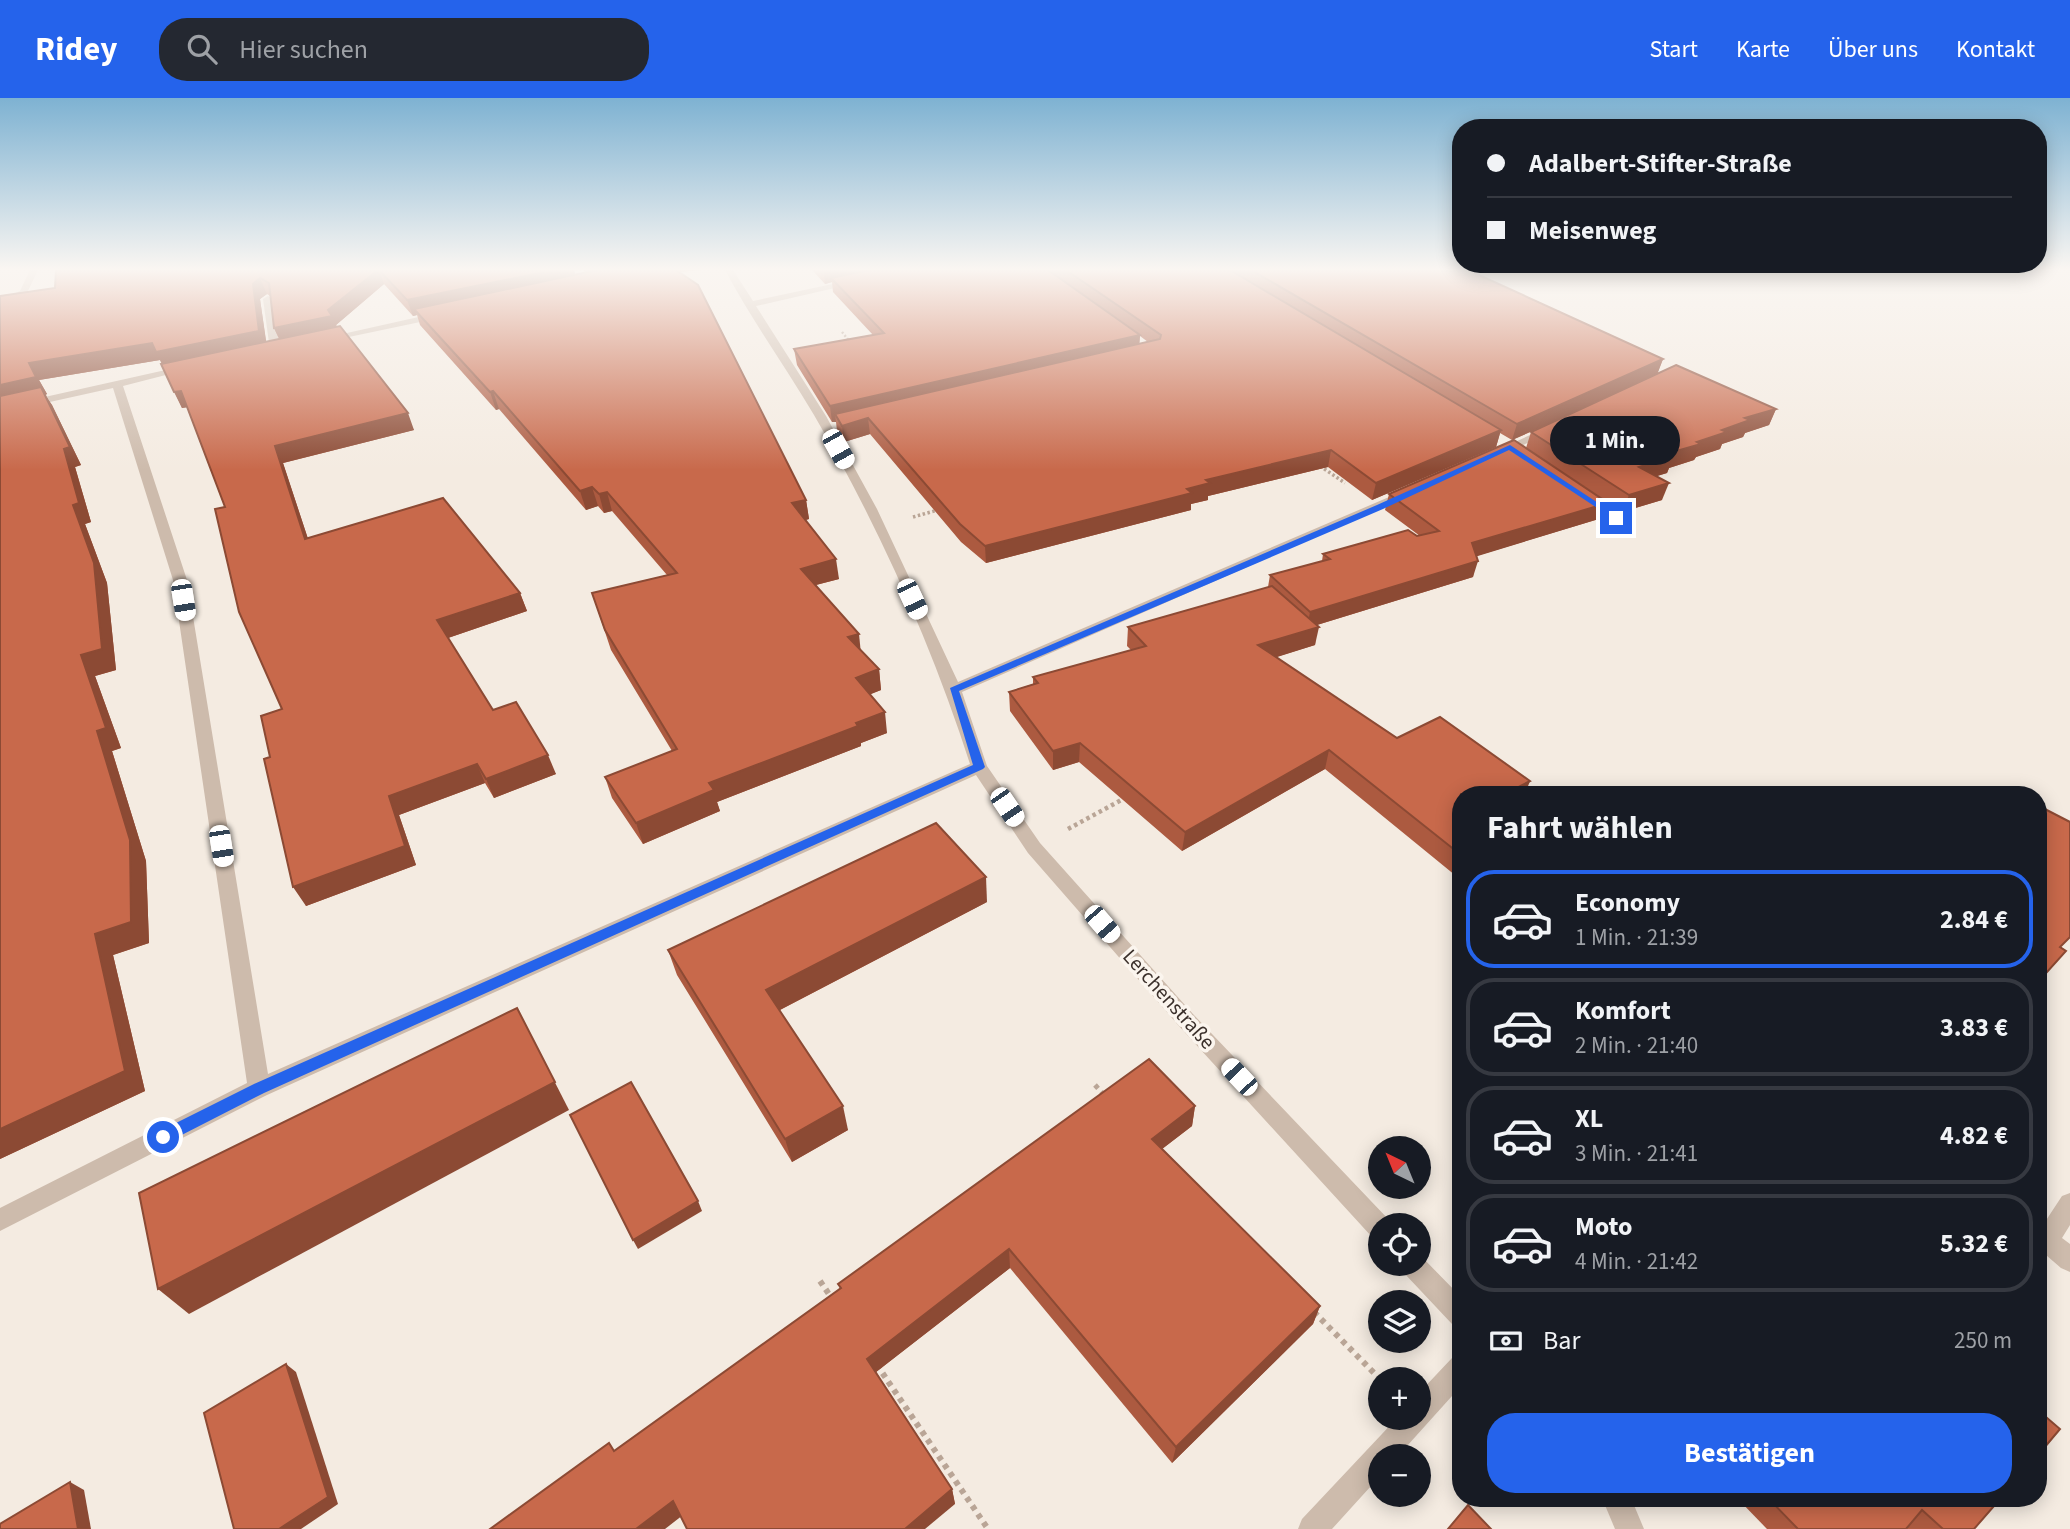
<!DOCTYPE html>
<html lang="de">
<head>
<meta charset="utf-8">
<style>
  body { margin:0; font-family:"Source Sans 3",sans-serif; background:#242831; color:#f1f3f6; height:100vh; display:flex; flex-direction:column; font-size:26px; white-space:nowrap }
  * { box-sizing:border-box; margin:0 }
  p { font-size:23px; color:#9ea1a6 }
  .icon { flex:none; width:38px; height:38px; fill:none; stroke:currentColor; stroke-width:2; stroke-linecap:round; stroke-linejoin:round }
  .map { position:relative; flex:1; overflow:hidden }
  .panel { position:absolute; left:1452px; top:688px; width:595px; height:721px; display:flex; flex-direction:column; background:#171b24; border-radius:28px; box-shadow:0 4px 18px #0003 }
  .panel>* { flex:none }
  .top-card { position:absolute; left:1452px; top:21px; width:595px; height:154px; border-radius:28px; box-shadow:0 4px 18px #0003; display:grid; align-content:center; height:154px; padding:0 35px; background:#171b24 }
  .needle { width:46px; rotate:317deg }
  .buttons { position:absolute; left:1368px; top:1038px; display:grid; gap:14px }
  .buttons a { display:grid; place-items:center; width:63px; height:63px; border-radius:50%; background:#171b24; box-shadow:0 4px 18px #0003; font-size:35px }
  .end { position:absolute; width:32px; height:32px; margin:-16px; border:9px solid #2563eb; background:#fff; box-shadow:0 0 0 4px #fff }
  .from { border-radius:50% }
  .bubble { position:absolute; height:49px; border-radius:24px; background:#171b24; box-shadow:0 4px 18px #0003; font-size:23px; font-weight:700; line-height:49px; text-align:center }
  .car { position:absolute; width:21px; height:42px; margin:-21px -10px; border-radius:9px; box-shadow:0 0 5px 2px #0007; background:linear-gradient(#fff 24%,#345 0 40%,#fff 0 76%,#345 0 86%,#fff 0) }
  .top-card b { display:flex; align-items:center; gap:24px; height:66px; font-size:26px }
  .top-card b+b { border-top:2px solid #363941 }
  .top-card i { width:18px; height:18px; background:#f1f3f6 }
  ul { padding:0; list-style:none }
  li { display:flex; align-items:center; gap:21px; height:98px; margin:0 14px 10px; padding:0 21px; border:4px solid #363941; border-radius:28px }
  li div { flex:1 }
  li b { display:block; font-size:26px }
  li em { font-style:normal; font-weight:700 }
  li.selected { border-color:#2563eb }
  li>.icon { width:63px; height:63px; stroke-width:1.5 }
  h2 { padding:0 35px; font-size:32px; line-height:84px }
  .pay { display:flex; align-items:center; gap:18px; height:77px; padding:0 35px; font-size:26px }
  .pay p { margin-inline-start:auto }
  .action { display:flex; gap:14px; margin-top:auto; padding:14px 35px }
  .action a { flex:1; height:80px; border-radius:28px; background:#2563eb; color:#fff; font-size:28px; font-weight:700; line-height:80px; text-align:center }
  header { display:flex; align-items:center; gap:42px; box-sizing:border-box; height:98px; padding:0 35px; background:#2563eb; color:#fff }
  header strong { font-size:33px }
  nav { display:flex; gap:38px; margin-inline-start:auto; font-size:24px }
  .search { width:490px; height:63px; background:#242831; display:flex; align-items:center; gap:18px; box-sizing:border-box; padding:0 24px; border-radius:28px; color:#9ea1a6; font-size:26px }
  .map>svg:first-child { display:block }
</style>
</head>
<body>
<header>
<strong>Ridey</strong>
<div class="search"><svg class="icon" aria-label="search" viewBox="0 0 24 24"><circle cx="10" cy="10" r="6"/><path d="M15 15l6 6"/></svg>Hier suchen</div>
<nav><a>Start</a><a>Karte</a><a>Über uns</a><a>Kontakt</a></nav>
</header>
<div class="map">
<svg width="2070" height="1431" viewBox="0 0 2070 1431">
  <rect width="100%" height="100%" fill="#f4ebe1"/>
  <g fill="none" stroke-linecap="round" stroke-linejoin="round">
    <!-- path-far4 -->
    <path stroke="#b9a596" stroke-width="2.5" stroke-dasharray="2 2" stroke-linecap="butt" d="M842,234L850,244"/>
    <!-- path-far3 -->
    <g stroke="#b9a596" stroke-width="3.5" stroke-dasharray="2.5 2.5" stroke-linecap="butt">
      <path d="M1320,368L1345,385"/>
      <path d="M913,419L938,412"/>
    </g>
    <!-- path-far2 -->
    <path stroke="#b9a596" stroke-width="4.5" stroke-dasharray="3.5 3.5" stroke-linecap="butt" d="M1068,731L1125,700"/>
    <!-- path-far1 -->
    <path stroke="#b9a596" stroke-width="5" stroke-dasharray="4.5 4.5" stroke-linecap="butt" d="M1095,987L1106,999"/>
    <!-- path -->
    <g stroke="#b9a596" stroke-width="6" stroke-dasharray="5 5" stroke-linecap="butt">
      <path d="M820,1183L833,1202"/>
      <path d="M1314,1214L1381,1282"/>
      <path d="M877,1267L988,1431"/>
    </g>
    <!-- service -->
    <g fill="#cdbbac" fill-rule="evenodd">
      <path d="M268,198L273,201L280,252L275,255L270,252L263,201Z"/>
      <path d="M2070,1095V1127L2062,1140L2070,1146V1174L2061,1170L2039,1151V1133L2062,1098Z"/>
    </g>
    <!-- minor -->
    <g fill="#cdbbac" fill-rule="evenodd">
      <path d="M30,172H38L26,197L0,208V202L20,193Z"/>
      <path d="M725,172H733L753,203L856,181L861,184L756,208L826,318L877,411L958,584L1403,393L1407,392L1413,396L962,594L987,668L1040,745L1193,916L1390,1123L1391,1127H1381V1142L1372,1139L1179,928L1028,755L976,677L267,997L0,1133V1110L247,985L173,482L113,290L0,315V309L188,267L193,270L123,288L187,482L268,976L970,666C932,547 877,425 814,317C785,268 751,221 725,172Z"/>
      <path d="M441,214L446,217L444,219L325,244L320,241Z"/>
      <path d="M1550,328L1554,329V333L1503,356L1493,354Z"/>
      <path d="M1588,397L1621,417V423H1611L1584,404L1582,401Z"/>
      <path d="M1419,1156L1461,1199V1230L1452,1226L1404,1175L1401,1166H1419Z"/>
      <path d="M1461,1256V1288L1398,1358H1381V1377L1332,1431H1298L1302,1421L1397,1320H1419V1295L1452,1260Z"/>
      <path d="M1602,1400H1631L1644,1431H1615Z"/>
    </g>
  </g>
  <!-- wall -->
  <g fill="#ac5a40" fill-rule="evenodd">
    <path d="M56,172H574L575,176L585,174L583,172H701L679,174L806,402L809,421L806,422L839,481L816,487L861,553L879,571L881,592L870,596L887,635L861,645V648L717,704L720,713L643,746L612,700L605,679L672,653L611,552L592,495L667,477L612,413L604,415L598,408L586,412L499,311L496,312L420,227L417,217L413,218L384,186L336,227L414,332L283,365L308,441L520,495L527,513L448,540L493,612L556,676L494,700L485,685L399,717L416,767L306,808L270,659L282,611L225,409L187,309L182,310L160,262L39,282L47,296L45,297L52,307L81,367L75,369L91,424L85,426L107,485L116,572L95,578L121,650L112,653L146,763L149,845L113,857L145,993L0,1061V198L55,190ZM267,196L270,198L274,230L279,241L266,244L260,201Z"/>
    <path d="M812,172H1468L1663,261L1657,276L1776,311L1769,327L1745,335L1743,339L1722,346L1720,351L1696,359L1694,362L1669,370L1667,375L1656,378L1662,402L1622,414L1608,405L1602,420L1476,458L1473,479L1317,527L1315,547L1276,559L1461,696V782L1325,671L1182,753L1079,664L1053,672L1010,613L1009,594L1033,586V579L1131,552L1127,548L1128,529L1268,489L1270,477L1322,463L1323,456L1420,438L1385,412L1389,396L1526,350L1531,334L1544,328L1512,342L1500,335L1496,349L1372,402L1328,369L1208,398V402L1191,406V412L986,465L961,444L870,336L844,344L837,333L836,324H832L797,267L794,251L873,237L833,194L832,184L825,186ZM1140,238L1148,244L1139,246Z"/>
    <path d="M987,804L780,912L848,1032L792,1064L677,877L668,852Z"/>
    <path d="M1461,817V839L1455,833Z"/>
    <path d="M1195,1008L1192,1028L1162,1051L1320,1208L1313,1226L1172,1365L1010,1170L876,1274L952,1391L955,1406L681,1419L615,1352L840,1191L838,1186Z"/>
    <path d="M1737,1400H2001L1974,1431H1767Z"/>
  </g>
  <!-- shaded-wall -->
  <g fill="#8c4a34">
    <path d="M378,172H379L384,186L336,227L339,234L282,246L274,230L328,212Z"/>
    <path d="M555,172H574L577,183L414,211L417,217L413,218L407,202Z"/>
    <path d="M663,172H701L663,175Z"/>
    <path d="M824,172H894L831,180L832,184L825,186Z"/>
    <path d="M260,180L267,196L260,201L267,249L165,271L160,262L39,282L47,296L45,297L52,307L81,367L75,369L91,424L85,426L107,485L116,572L95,578L121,650L112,653L146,763L149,845L113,857L145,993L0,1061V1031L95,836L97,633L81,557L0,307V287L29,265L253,186Z"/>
    <path d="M1140,237L1139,252L835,316L836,324H832L830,308Z"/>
    <path d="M1663,261L1657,277L1512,342L1517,326Z"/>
    <path d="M181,293L189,309L182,310L174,294Z"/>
    <path d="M493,293L499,311L496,312L490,294Z"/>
    <path d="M1776,311L1769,327L1745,335L1743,339L1722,346L1720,351L1696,359L1694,362L1669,370L1667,375L1632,386L1639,369L1697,344L1745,320Z"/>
    <path d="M408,315L414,332L283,365L314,459L305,441L275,348Z"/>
    <path d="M868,320L870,336L844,344L842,328Z"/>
    <path d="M1501,332L1496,349L1372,402L1376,385Z"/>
    <path d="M1331,352L1328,369L1208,398V402L1191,406V412L986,465L985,448L1187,391L1206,382Z"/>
    <path d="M1669,385L1662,402L1622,414L1629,397Z"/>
    <path d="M592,389L598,408L586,412L580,393Z"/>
    <path d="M607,394L612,413L604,415L599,396Z"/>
    <path d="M806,402L809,421L796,424L792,405Z"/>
    <path d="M1608,405L1602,420L1468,461L1472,445Z"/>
    <path d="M836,461L839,481L804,490L801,471Z"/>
    <path d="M1478,463L1473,479L1307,530L1310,514Z"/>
    <path d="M520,495L527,513L445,541L437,522Z"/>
    <path d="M1319,529L1315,547L1255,566L1258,547Z"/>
    <path d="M859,536L861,556L848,539Z"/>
    <path d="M879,571L881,592L859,601L856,580Z"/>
    <path d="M885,614L887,635L861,645V648L717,704L720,713L643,746L636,725L709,685Z"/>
    <path d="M1080,645L1079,664L1053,672V653Z"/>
    <path d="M1329,652L1325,671L1182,753L1185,734Z"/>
    <path d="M548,657L556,676L494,700L486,681Z"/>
    <path d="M477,666L485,685L399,717L416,767L306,808L293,789L389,698Z"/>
    <path d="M1530,683L1525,696H1505Z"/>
    <path d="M986,779L987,804L772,916L766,892Z"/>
    <path d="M517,910L569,1012L189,1216L158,1191Z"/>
    <path d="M843,1008L848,1032L792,1064L785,1041Z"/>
    <path d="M1195,1008L1192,1028L1149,1061L1152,1041Z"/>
    <path d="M698,1103L702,1113L638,1151L633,1142Z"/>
    <path d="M1009,1151L1010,1170L871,1278L867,1261Z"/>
    <path d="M1320,1208L1313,1226L1172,1365L1176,1349Z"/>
    <path d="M286,1266L296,1274L338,1406L301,1431H279Z"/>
    <path d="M70,1384L84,1392L91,1431H78Z"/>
    <path d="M952,1391L955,1406L925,1431H905Z"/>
    <path d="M673,1403L683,1417L665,1431H636Z"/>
  </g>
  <!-- building -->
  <g fill="#c8694b" stroke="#8c4a34" stroke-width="2">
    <path d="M56,172H378L328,212L332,218L274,230L269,185L260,180L253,186L259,233L156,254L152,245L29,265L36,279L0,287V198L55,190Z"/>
    <path d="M379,172H555L407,202Z"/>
    <path d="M597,172H676L698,187L806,402L792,405L836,461L801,471L859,536L848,539L879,571L856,580L885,614L856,625L858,628L709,685L714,692L636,725L605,679L677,651L605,532L592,495L677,475L607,394L599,396L592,389L580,393L493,293L490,294L414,211Z"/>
    <path d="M869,172H1048L1140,237L830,308L794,251L884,235L831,180Z"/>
    <path d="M1066,172H1230L1501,332L1376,385L1331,352L1206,382L1210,385L1187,391L1192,395L985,448L960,426L868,320L842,328L835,316L1160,241L1161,237Z"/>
    <path d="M1251,172H1468L1663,261L1517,326Z"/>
    <path d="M340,228L408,315L275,348L305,441L443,400L520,495L437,522L493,612L516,604L548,657L486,681L477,666L389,698L405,748L293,789L264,661L270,659L261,618L282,611L239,514L215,411L225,409L181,293L174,294L161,266Z"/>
    <path d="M1676,267L1776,311L1745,320L1750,322L1722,332L1727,334L1697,344L1701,346L1669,355L1674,358L1639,369L1669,385L1629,397L1531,334Z"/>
    <path d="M41,289L70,349L64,351L79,405L73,407L94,465L102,551L81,557L106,630L97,633L130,742L131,824L95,836L125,973L0,1031V298Z"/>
    <path d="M1514,342L1608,405L1472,445L1478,463L1310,514L1270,477L1330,461L1323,456L1408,432L1417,438L1439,433L1389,396Z"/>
    <path d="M1272,488L1319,529L1258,547L1397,640L1440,619L1530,683L1505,696H1461V757L1329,652L1185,734L1080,645L1053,653L1009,594L1038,585L1033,579L1146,548L1128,529Z"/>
    <path d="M2039,708L2070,724V839L2060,849L2066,853L2039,883Z"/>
    <path d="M936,725L986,779L766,892L843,1008L785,1041L668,852Z"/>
    <path d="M517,910L555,984L158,1191L139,1095Z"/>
    <path d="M1149,961L1195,1008L1152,1041L1320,1208L1176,1349L1009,1151L867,1261L952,1391L905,1431H687L673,1403L636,1431H490L609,1345L614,1353L841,1190L838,1186Z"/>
    <path d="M631,984L698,1103L633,1142L570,1017Z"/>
    <path d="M286,1266L328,1399L279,1431H234L204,1315Z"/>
    <path d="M2039,1313L2060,1331L2039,1356Z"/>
    <path d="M70,1384L78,1431H0V1426Z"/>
    <path d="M1768,1400H2001L1974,1431H1943L1922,1412L1906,1431H1798Z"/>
    <path d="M1468,1407L1491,1431H1448Z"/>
  </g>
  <!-- sky -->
  <linearGradient id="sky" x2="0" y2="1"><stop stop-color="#7eb2d2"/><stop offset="0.46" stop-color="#faf6f2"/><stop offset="1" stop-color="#faf6f2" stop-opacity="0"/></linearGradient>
  <rect width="2070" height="372" fill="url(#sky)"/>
  <!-- route -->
  <path fill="#2563eb" d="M1510,347L1621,420L1614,421L1509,352L1383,411L959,593L985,669L983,671L264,995L168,1044H158L156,1039L158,1034L254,986L973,667L950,590L1377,407Z"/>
  <g text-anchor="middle" stroke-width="7" stroke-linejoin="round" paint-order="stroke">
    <!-- street labels -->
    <g font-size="21" fill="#3b302b" stroke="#fbf5ee">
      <text transform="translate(1169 901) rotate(48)" y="7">Lerchenstraße</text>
    </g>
  </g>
</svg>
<div class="buttons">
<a><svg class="needle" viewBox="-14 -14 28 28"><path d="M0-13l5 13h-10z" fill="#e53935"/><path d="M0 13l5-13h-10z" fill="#9ea1a6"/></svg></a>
<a><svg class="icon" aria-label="locate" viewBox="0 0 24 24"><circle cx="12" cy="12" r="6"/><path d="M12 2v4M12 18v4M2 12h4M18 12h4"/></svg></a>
<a><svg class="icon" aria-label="layers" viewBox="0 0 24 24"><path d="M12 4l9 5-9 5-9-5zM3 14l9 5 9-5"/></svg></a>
<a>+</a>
<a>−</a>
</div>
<i class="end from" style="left:163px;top:1039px"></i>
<i class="end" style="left:1616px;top:420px"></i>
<div class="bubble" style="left:1550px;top:318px;width:130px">1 Min.</div>
<i class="car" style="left:838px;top:351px;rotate:151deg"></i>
<i class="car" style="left:912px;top:501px;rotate:155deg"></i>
<i class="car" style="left:183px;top:502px;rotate:171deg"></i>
<i class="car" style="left:1007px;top:709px;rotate:146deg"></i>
<i class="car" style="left:221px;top:748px;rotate:171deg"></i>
<i class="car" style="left:1102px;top:826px;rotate:139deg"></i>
<i class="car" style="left:1239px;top:979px;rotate:317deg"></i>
<div class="top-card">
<b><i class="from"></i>Adalbert-Stifter-Straße</b>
<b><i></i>Meisenweg</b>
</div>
<section class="panel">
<h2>Fahrt wählen</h2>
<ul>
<li class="selected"><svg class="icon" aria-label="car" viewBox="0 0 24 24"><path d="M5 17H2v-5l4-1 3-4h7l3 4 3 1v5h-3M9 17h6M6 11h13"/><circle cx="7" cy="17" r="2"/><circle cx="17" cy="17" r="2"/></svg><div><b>Economy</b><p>1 Min. · 21:39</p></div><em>2.84 €</em></li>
<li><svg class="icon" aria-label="car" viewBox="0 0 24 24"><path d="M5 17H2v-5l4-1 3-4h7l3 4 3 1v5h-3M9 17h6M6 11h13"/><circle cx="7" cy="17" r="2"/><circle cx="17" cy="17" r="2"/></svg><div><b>Komfort</b><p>2 Min. · 21:40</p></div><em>3.83 €</em></li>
<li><svg class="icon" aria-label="car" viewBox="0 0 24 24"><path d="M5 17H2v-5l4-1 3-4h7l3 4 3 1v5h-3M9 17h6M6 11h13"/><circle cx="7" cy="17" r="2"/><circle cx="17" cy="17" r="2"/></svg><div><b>XL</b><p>3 Min. · 21:41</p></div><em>4.82 €</em></li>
<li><svg class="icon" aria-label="car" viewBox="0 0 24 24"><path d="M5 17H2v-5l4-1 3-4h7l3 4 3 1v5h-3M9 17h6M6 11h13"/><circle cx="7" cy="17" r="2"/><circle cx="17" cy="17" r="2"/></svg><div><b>Moto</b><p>4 Min. · 21:42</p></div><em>5.32 €</em></li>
</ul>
<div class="pay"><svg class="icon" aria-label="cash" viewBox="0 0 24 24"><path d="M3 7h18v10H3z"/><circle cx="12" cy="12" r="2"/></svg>Bar<p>250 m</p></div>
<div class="action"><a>Bestätigen</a></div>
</section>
</div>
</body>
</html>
